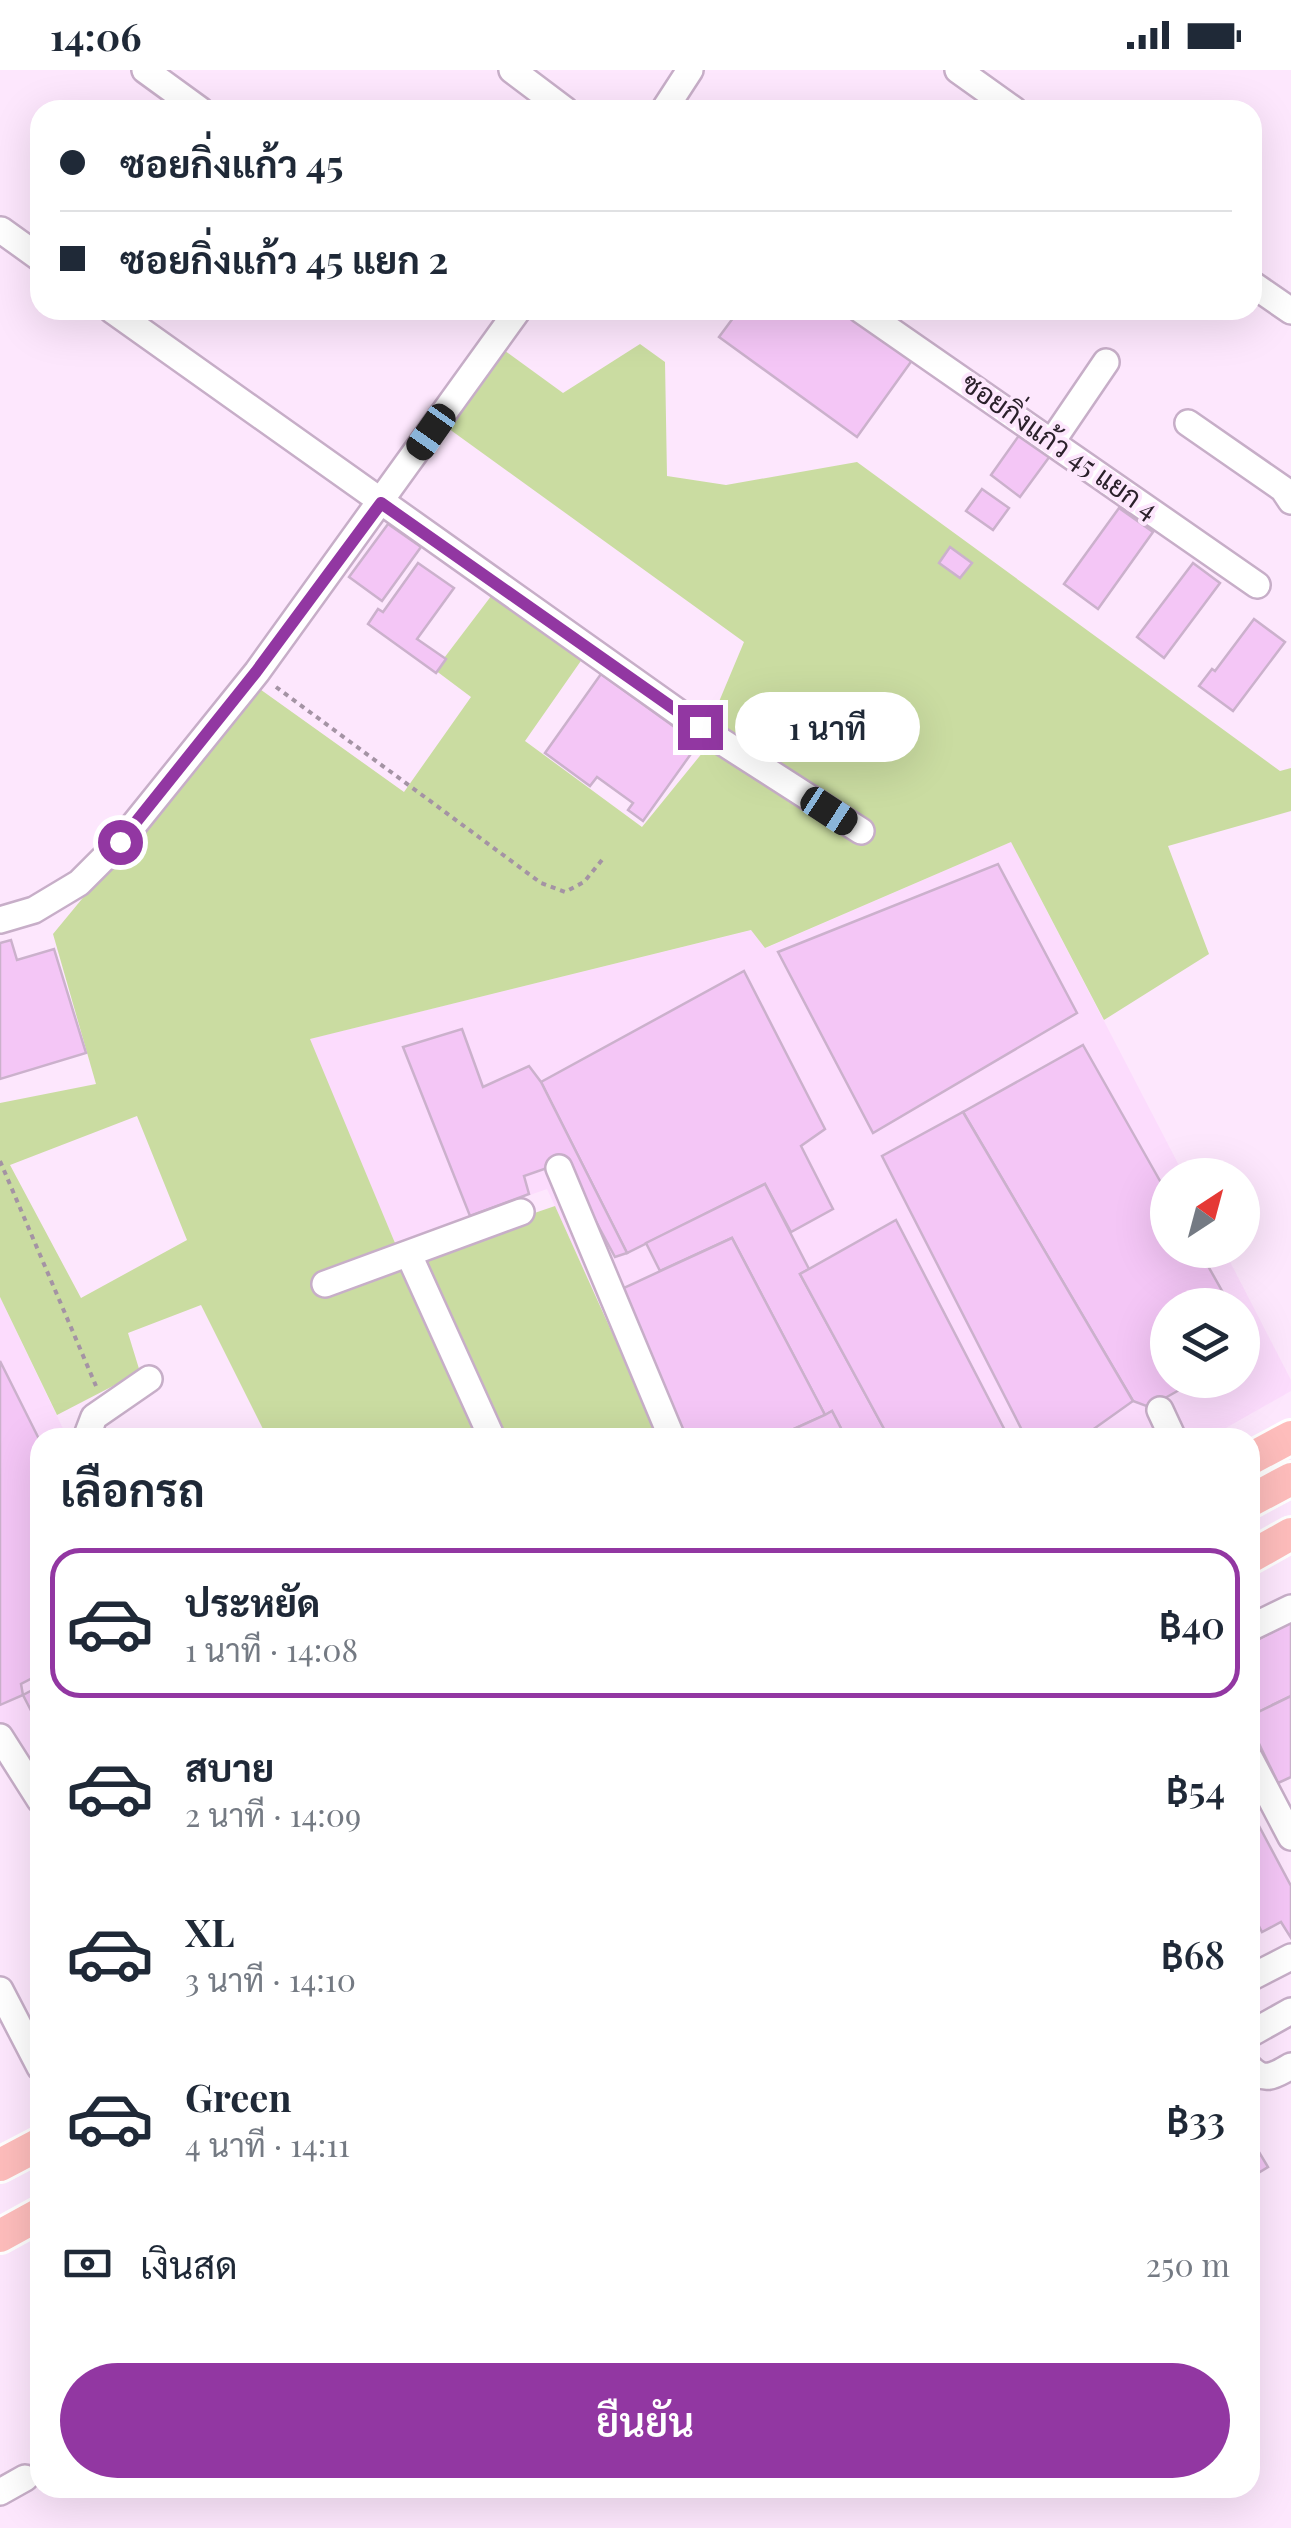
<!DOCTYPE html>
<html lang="th">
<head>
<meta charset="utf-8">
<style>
  body { margin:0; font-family:"Playfair Display",Sarabun,serif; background:#f6f6f7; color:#1f2937; height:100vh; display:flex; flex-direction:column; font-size:38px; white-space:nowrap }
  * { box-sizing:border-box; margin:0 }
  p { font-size:32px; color:#747a83 }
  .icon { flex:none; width:55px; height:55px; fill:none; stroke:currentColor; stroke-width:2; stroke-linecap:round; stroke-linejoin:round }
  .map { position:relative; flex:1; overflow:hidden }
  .sheet { position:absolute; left:30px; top:1358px; width:1230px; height:1070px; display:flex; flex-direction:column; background:#fff; border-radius:30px; box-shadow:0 10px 40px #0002 }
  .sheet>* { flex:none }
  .hud { position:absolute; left:30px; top:30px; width:1232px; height:220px; border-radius:30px; box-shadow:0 10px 40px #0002; display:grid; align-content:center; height:220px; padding:0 30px; background:#fff }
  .needle { width:65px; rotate:36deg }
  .controls { position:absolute; left:1150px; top:1088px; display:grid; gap:20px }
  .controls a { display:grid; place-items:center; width:110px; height:110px; border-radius:50%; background:#fff; box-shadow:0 10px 40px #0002; font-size:50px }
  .end { position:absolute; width:45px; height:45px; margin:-22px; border:12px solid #9237a2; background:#fff; box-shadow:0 0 0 5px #fff }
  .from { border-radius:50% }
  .bubble { position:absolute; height:70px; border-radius:35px; background:#fff; box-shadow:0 10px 40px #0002; font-size:32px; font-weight:600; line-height:70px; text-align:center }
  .car { position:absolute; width:30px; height:60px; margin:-30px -15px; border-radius:12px; box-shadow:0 0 8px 2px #0007; background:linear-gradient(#222 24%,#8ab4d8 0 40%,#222 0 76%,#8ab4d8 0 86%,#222 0) }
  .hud b { display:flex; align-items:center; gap:35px; height:95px; font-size:38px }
  .hud b+b { border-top:2px solid #e0e1e3 }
  .hud i { width:25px; height:25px; background:#1f2937 }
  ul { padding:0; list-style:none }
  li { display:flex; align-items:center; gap:30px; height:150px; margin:0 20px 15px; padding:0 10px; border:5px solid transparent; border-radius:30px }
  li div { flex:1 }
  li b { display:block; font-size:38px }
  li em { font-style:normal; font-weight:600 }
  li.on { border-color:#9237a2 }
  li>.icon { width:90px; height:90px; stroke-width:1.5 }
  h2 { padding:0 30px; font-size:45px; line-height:120px }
  .pay { display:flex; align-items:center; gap:25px; height:110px; padding:0 30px; font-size:38px }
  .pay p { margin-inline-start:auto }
  .action { display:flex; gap:20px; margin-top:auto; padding:20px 30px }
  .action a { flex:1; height:115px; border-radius:60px; background:#9237a2; color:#fff; font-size:40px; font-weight:600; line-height:115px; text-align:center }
  .status { display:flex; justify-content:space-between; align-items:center; height:70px; padding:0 50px; background:#fff; direction:ltr }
  .status svg { height:28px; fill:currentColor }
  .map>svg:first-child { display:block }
</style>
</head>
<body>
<div class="status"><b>14:06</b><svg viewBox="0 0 49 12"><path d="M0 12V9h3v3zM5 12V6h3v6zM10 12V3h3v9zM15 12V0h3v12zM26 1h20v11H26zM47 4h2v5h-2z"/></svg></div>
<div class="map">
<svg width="1291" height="2458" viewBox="0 0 1291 2458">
  <rect width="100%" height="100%" fill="#fde7fd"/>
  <!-- built -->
  <g fill="#fcdcfd" fill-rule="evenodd">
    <path d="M1011,772L1184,1105H1168V1180H1224L1291,1310V1321L1210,1367H661L547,1119L395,1173L309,969L752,860L766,878ZM1168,1235H1242V1310H1168Z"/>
    <path d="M0,1227L67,1367L40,1368V1752L0,1685Z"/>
  </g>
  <!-- green -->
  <path fill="#cadca1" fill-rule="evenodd" d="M640,274L665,292L667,406L726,415L857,392L1280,701L1291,698V741L1168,776L1209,884L1104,950L1011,772L765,878L751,860L310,969L395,1173L394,1191L555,1136L659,1367H267L201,1235L128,1263L140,1302L57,1345L0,1227V1033L96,1014L53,864L257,617L404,722L471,627L435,600L498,517L585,585L525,671L642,757L703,682L718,634L744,572L445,356L501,278L563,323ZM137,1046L187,1170L81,1228L10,1095Z"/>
  <!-- building -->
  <g fill="#f4c6f6" stroke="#cbb1cc" stroke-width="2.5">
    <path d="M739,240H846L913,289L857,367L719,267Z"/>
    <path d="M1020,364L1050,386L1020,427L991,405Z"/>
    <path d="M982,419L1009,438L993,460L966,441Z"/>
    <path d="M1119,438L1153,462L1098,539L1064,514Z"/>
    <path d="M388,454L421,477L382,531L349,507Z"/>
    <path d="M950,477L972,493L960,508L939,493Z"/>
    <path d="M418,493L454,518L417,569L446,589L436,603L368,554L378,539L383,542Z"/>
    <path d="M1193,493L1220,513L1164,588L1137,567Z"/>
    <path d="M1254,549L1285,572L1233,641L1199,616L1212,599L1215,601Z"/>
    <path d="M601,604L698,674L643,751L628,740L633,733L597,707L590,716L545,683Z"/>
    <path d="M998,794L1077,943L873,1063L778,882Z"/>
    <path d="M11,870L17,890L54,879L86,983L0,1009V873Z"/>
    <path d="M744,901L825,1059L801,1076L833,1139L791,1162L765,1114L627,1183L541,1012Z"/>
    <path d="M462,959L483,1017L529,996L541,1012L627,1183L615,1187L564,1092L524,1106L529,1124L470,1146L403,977Z"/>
    <path d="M1083,975L1168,1125V1180H1199L1230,1235H1168V1310H1197L1149,1337L1133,1331L963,1042Z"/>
    <path d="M963,1042L1133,1331L1081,1368H1026L882,1086Z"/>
    <path d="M765,1114L809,1199L800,1204L889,1368H846L832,1341L825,1345L732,1168L660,1201L646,1173Z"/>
    <path d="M896,1150L1009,1368H889L800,1204Z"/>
    <path d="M732,1168L825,1345L774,1368H684L615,1222Z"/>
    <path d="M0,1291L40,1371V1604L21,1614L23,1625L0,1635Z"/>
    <path d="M832,1341L846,1368H774L825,1345Z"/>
    <path d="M1291,1552V1626L1250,1646V1574Z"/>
    <path d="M40,1616V1658L23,1625Z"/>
    <path d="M1291,1626V1707L1278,1713L1250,1655V1646Z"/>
    <path d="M1250,1739L1291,1816V1868L1281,1852L1262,1862L1250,1839Z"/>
    <path d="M1250,2067L1268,2097L1250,2108Z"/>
  </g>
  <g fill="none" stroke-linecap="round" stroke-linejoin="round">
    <!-- minor casing -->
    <g stroke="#c7aec8" stroke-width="30">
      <g id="minor">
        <path d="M145,0L200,40"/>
        <path d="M512,0L565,40"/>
        <path d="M958,0L1014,40"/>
        <path d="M664,40L690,0"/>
        <path d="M1,160L40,188"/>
        <path d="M1252,214L1291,241"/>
        <path d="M112,240L699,657L861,761"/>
        <path d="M861,240L1257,515"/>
        <path d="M1188,353L1283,419L1291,431"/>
        <path d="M1053,370L1106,292"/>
        <path d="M0,850L34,840L79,813L120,772L257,602L518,240"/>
        <path d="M559,1098L672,1368"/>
        <path d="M409,1185L492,1368"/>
        <path d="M325,1214L521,1142"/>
        <path d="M1160,1340L1173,1368"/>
        <path d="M86,1368L94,1347L149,1309"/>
        <path d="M1250,1558L1291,1538"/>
        <path d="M0,1667L40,1730"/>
        <path d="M1250,1689L1291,1767"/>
        <path d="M1250,1908L1291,1887"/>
        <path d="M0,1920L40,1997"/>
        <path d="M1250,1964L1291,1941"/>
        <path d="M1250,1998C1265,2013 1275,2005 1291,1996"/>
        <path d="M0,2422L25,2408"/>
      </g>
    </g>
    <!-- major casing -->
    <g stroke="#fff" stroke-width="38">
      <g id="major">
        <path d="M1250,1389L1291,1367"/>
        <path d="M1250,1431L1291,1409"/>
        <path d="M1250,1487L1291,1464"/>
        <path d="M0,2095L40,2074"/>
        <path d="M0,2166L40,2144"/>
      </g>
    </g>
    <!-- path -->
    <g stroke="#a493a4" stroke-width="4" stroke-dasharray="5 5" stroke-linecap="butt">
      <path d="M276,617L541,813L565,822L584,812L602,790"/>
      <path d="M0,1091L96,1316"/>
    </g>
    <!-- minor -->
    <use href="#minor" stroke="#fff" stroke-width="25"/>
    <!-- major -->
    <use href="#major" stroke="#febdbc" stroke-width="32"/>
  </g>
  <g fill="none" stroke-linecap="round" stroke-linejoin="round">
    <!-- route -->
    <path stroke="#9237a2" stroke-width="12" d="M120,772L256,602L381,433L700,657"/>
  </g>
  <g text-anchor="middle" stroke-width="8" stroke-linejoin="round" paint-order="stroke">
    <!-- street labels -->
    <g font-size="28" fill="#2b212b" stroke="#fde7fd">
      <text transform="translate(1060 376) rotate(35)" y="10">ซอยกิ่งแก้ว 45 แยก 4</text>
    </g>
  </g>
</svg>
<div class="controls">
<a><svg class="needle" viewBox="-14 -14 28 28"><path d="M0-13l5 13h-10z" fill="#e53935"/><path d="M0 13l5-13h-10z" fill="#747a83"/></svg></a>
<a><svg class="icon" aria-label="layers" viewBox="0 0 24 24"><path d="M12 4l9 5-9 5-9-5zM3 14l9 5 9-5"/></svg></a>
</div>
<i class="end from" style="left:120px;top:772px"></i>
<i class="end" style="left:700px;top:657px"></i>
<div class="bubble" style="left:735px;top:622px;width:185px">1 นาที</div>
<i class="car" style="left:431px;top:362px;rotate:215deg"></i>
<i class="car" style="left:829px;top:741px;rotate:123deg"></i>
<div class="hud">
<b><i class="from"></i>ซอยกิ่งแก้ว 45</b>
<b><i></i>ซอยกิ่งแก้ว 45 แยก 2</b>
</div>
<section class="sheet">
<h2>เลือกรถ</h2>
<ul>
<li class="on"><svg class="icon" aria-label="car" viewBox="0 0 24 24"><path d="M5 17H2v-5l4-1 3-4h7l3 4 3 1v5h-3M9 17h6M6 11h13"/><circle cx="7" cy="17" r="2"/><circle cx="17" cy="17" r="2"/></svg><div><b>ประหยัด</b><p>1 นาที · 14:08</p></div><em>฿40</em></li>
<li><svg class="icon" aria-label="car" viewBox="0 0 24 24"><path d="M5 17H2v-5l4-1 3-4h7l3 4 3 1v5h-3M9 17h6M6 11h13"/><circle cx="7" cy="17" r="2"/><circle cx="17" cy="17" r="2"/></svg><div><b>สบาย</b><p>2 นาที · 14:09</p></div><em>฿54</em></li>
<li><svg class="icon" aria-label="car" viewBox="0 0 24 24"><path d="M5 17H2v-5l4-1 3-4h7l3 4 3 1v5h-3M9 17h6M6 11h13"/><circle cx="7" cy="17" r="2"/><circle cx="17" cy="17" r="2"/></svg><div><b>XL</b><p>3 นาที · 14:10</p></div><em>฿68</em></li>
<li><svg class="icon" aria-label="car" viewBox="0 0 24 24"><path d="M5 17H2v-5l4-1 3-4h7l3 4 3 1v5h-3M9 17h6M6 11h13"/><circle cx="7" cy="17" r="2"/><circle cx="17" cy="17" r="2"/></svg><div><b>Green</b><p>4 นาที · 14:11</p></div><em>฿33</em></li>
</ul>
<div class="pay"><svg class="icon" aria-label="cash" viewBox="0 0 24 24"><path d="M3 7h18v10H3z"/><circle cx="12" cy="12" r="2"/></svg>เงินสด<p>250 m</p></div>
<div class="action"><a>ยืนยัน</a></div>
</section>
</div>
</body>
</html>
